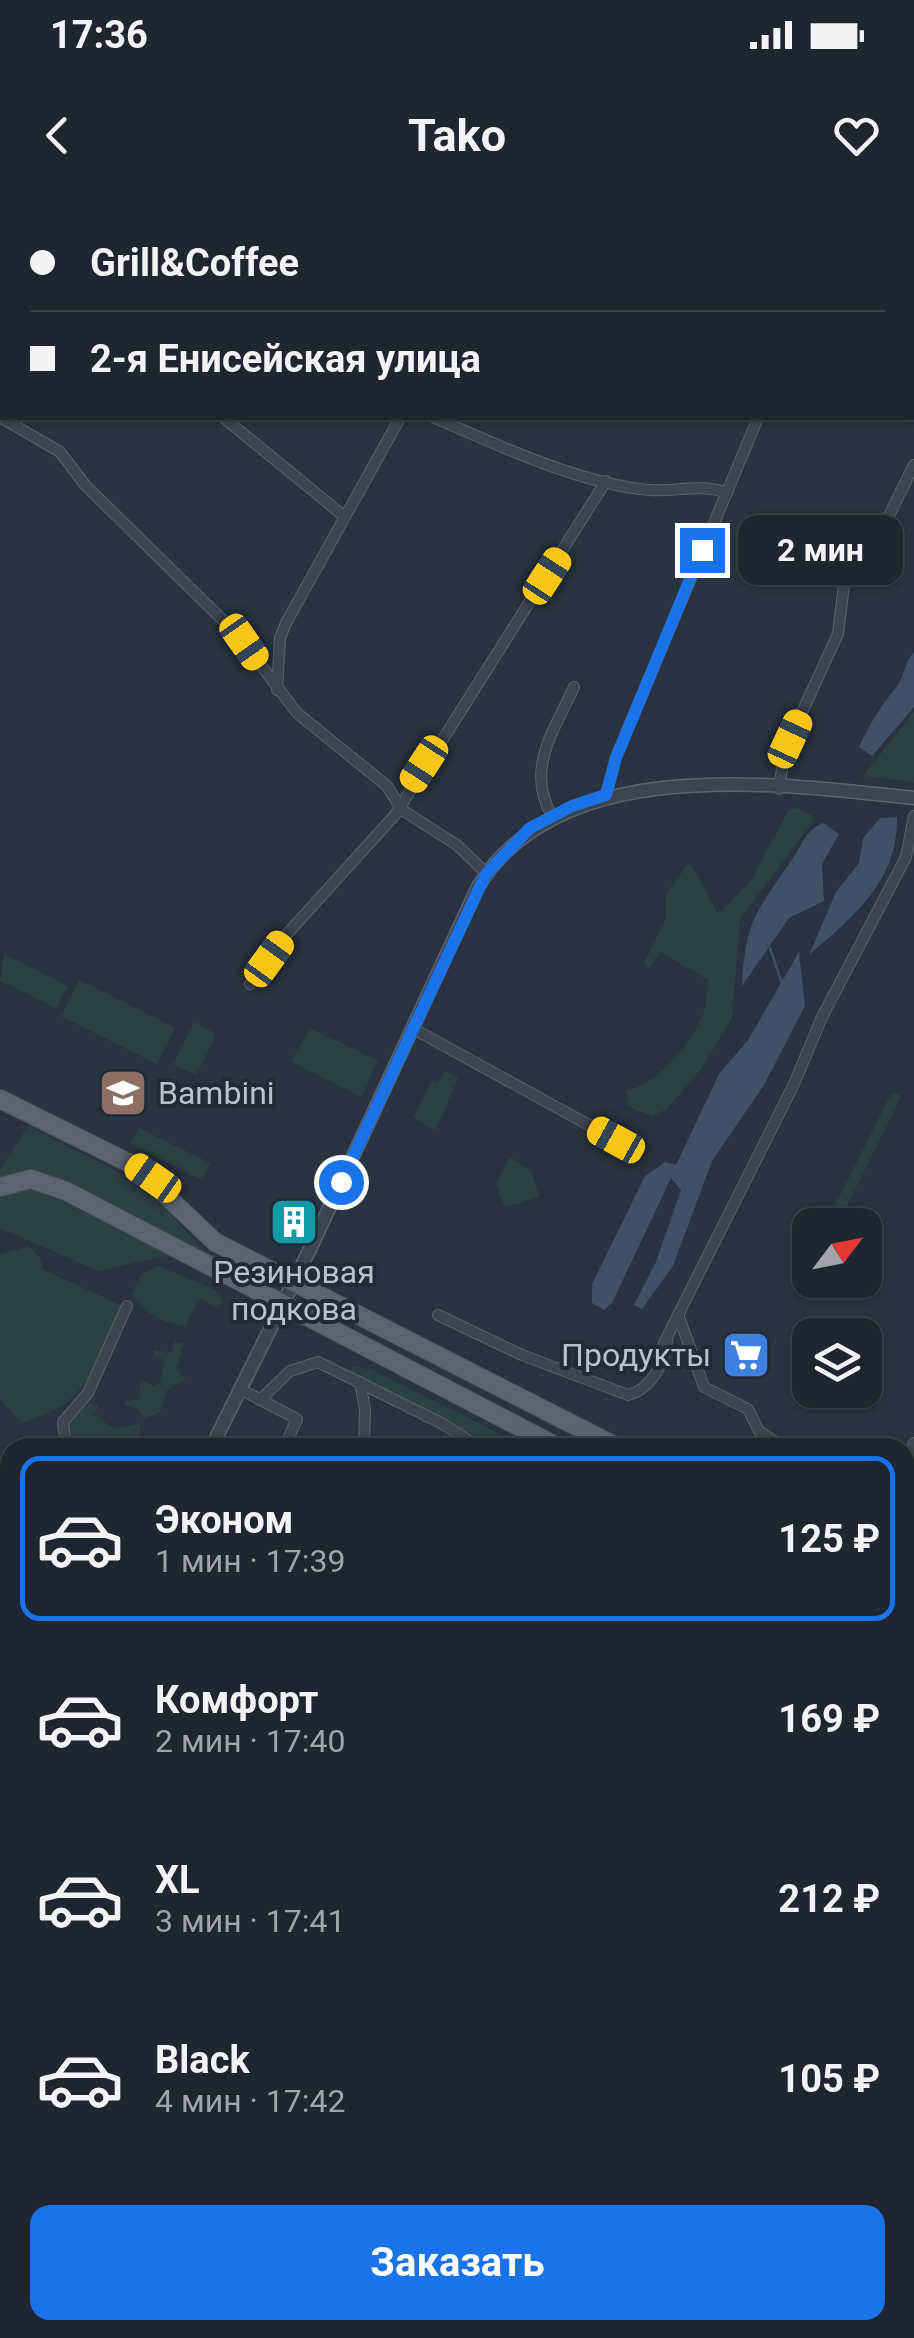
<!DOCTYPE html>
<html lang="ru">
<head>
<meta charset="utf-8">
<style>
  body { margin:0; font-family:Roboto,sans-serif; background:#2c323d; color:#f1f3f6; height:100vh; display:flex; flex-direction:column; font-size:38px; white-space:nowrap }
  * { box-sizing:border-box; margin:0 }
  p { font-size:32px; color:#a1a5ab }
  .icon { flex:none; width:55px; height:55px; fill:none; stroke:currentColor; stroke-width:2; stroke-linecap:round; stroke-linejoin:round }
  .map { position:relative; flex:1; overflow:hidden }
  .details { position:absolute; left:0px; top:1238px; width:915px; height:902px; display:flex; flex-direction:column; background:#1f2631; border-radius:30px 30px 0 0; box-shadow:0 2px 8px #0004,0 0 0 2px #3c434d }
  .details>* { flex:none }
  .hud { position:absolute; left:0px; top:0px; width:915px; height:220px; box-shadow:0 2px 8px #0004,0 0 0 2px #3c434d; display:grid; align-content:center; height:220px; padding:0 30px; background:#1f2631 }
  .needle { width:65px; rotate:58deg }
  .tools { position:absolute; left:792px; top:1008px; display:grid; gap:20px }
  .tools a { display:grid; place-items:center; width:90px; height:90px; border-radius:20px; background:#1f2631; box-shadow:0 2px 8px #0004,0 0 0 2px #3c434d; font-size:50px }
  .end { position:absolute; width:45px; height:45px; margin:-22px; border:12px solid #1a73e8; background:#fff; box-shadow:0 0 0 5px #fff }
  .from { border-radius:50% }
  .bubble { position:absolute; height:70px; border-radius:20px; background:#1f2631; box-shadow:0 2px 8px #0004,0 0 0 2px #3c434d; font-size:32px; font-weight:700; line-height:70px; text-align:center }
  .car { position:absolute; width:30px; height:60px; margin:-30px -15px; border-radius:12px; box-shadow:0 0 8px 2px #0007; background:linear-gradient(#f5c518 24%,#345 0 40%,#f5c518 0 76%,#345 0 86%,#f5c518 0) }
  .hud b { display:flex; align-items:center; gap:35px; height:95px; font-size:38px }
  .hud b+b { border-top:2px solid #3c434d }
  .hud i { width:25px; height:25px; background:#f1f3f6 }
  ul { padding:18px 0 0; list-style:none }
  li { display:flex; align-items:center; gap:30px; height:165px; margin:0 20px 15px; padding:0 10px; border:5px solid transparent; border-radius:20px }
  li div { flex:1 }
  li b { display:block; font-size:38px }
  li em { font-style:normal; font-weight:700 }
  li.current { border-color:#1a73e8 }
  li>.icon { width:90px; height:90px; stroke-width:1.5 }
  .cta { display:flex; gap:20px; margin-top:auto; padding:20px 30px }
  .cta a { flex:1; height:115px; border-radius:20px; background:#1a73e8; color:#fff; font-size:40px; font-weight:700; line-height:115px; text-align:center }
  .status { display:flex; justify-content:space-between; align-items:center; height:70px; padding:0 50px; background:#1f2631; direction:ltr }
  .status svg { height:28px; fill:currentColor }
  header { display:flex; justify-content:space-between; align-items:center; height:130px; padding:0 30px; background:#1f2631; font-size:45px; font-weight:700 }
  .map>svg:first-child { display:block }
</style>
</head>
<body>
<div class="status"><b>17:36</b><svg viewBox="0 0 49 12"><path d="M0 12V9h3v3zM5 12V6h3v6zM10 12V3h3v9zM15 12V0h3v12zM26 1h20v11H26zM47 4h2v5h-2z"/></svg></div>
<header><svg class="icon" aria-label="back" viewBox="0 0 24 24"><path d="M15 5l-7 7 7 7"/></svg>Tako<svg class="icon" aria-label="heart" viewBox="0 0 24 24"><path d="M12 20l-8-8c-3-5 5-10 8-4 3-6 11-1 8 4z"/></svg></header>
<div class="map">
<svg width="914" height="2138" viewBox="0 0 914 2138">
  <rect width="100%" height="100%" fill="#293341"/>
  <!-- green -->
  <g fill="#2c4143">
    <path d="M914,512V582L863,576Z"/>
    <path d="M796,608L813,616V622L740,719L732,819L701,869L667,909L652,916L627,906V890C655,886 696,840 704,812C706,802 707,790 708,780L661,752L649,768L644,763L666,717V694L687,665L692,666L717,712L723,710L751,680L788,611Z"/>
    <path d="M4,754L68,786L56,809L0,781Z"/>
    <path d="M79,780L175,828L157,864L61,816Z"/>
    <path d="M194,822L216,834L196,875L173,864Z"/>
    <path d="M310,828L378,861L361,897L291,862Z"/>
    <path d="M445,871L458,878L436,930L413,918L432,881L438,883Z"/>
    <path d="M892,892L901,896L837,1025L826,1023Z"/>
    <path d="M28,926L144,985L202,1049L266,1082L264,1086L33,969L0,978V970Z"/>
    <path d="M139,928L210,963L202,980L131,944Z"/>
    <path d="M510,957L532,972L539,997L505,1008L496,984Z"/>
    <path d="M29,987L39,989L171,1055L98,1071L0,1028V994Z"/>
    <path d="M29,1046L41,1059L42,1069L123,1106C89,1165 97,1202 21,1223L0,1199V1054Z"/>
    <path d="M158,1066L216,1090L223,1102L217,1108L200,1098L185,1126C165,1124 140,1112 132,1094L141,1074Z"/>
    <path d="M175,1141L184,1144L176,1170L186,1178L167,1190L160,1212L145,1218L139,1210L125,1205V1201L139,1199L141,1180L154,1186L160,1183L164,1160L153,1155L154,1150L172,1153Z"/>
    <path d="M353,1165L377,1172L526,1247H489L350,1172Z"/>
    <path d="M90,1203L99,1205L94,1215L115,1229L140,1223V1247H71L68,1223Z"/>
    <path d="M905,1497L914,1502V1612L905,1626Z"/>
    <path d="M53,2130H394L397,2133L396,2138H50Z"/>
  </g>
  <!-- water -->
  <g fill="#415169">
    <path d="M914,452V507L872,556L859,547C869,525 880,507 895,489C904,479 904,463 914,452Z"/>
    <path d="M897,617C898,681 854,716 809,755L836,692L859,663L863,638L880,618Z"/>
    <path d="M823,623L839,634L822,664L824,701L789,718L742,786C745,719 758,710 793,658C803,643 805,631 823,623Z"/>
    <path d="M799,752L805,806L764,885L712,961L673,1066L642,1109L634,1105L656,1062L681,990L671,978L612,1103L604,1110L592,1103V1084L645,976L665,962L676,965L719,874L748,840Z"/>
  </g>
  <g fill="none" stroke-linecap="round" stroke-linejoin="round">
    <!-- stream -->
    <path stroke="#415169" stroke-width="2.5" d="M770,748L783,786"/>
    <!-- minor casing -->
    <g stroke="#5c636f" stroke-width="12">
      <g id="minor">
        <path d="M180,0L182,2"/>
        <path d="M622,0L625,2"/>
        <path d="M804,0V2"/>
        <path d="M80,2L82,0"/>
        <path d="M840,2L842,0"/>
        <path d="M0,217L60,252L86,286L239,436L297,513L387,586L402,610L457,645L486,673"/>
        <path d="M224,218L345,317"/>
        <path d="M435,218C497,245 583,285 650,290C676,292 701,283 727,293"/>
        <path d="M277,490L280,438L286,423L400,218"/>
        <path d="M779,589L785,549L838,434L845,377L869,356L914,265"/>
        <path d="M606,595L616,557L758,218"/>
        <path d="M552,616C525,569 554,531 574,487"/>
        <path d="M250,784L287,734L395,615L606,281"/>
        <path d="M412,828L616,940"/>
        <path d="M678,1114L704,1187L748,1209L759,1231L785,1248"/>
        <path d="M438,1115L522,1155L628,1195C650,1190 666,1162 667,1141"/>
        <path d="M664,1143L794,884L822,817L906,657L914,616"/>
        <path d="M360,1182L365,1209L364,1248"/>
        <path d="M240,1189L297,1219L284,1248"/>
        <path d="M260,1200L290,1171L318,1162L443,1224L480,1248"/>
        <path d="M66,1248L63,1222L88,1193L127,1106"/>
        <path d="M905,1266L914,1243"/>
        <path d="M0,1275L10,1280"/>
        <path d="M905,1305L914,1309"/>
        <path d="M0,1341L10,1326"/>
        <path d="M0,1469L10,1454"/>
        <path d="M0,1477L10,1485"/>
        <path d="M905,1640L914,1655"/>
        <path d="M905,1893L914,1900"/>
        <path d="M905,2078L914,2064"/>
        <path d="M483,2138L485,2130"/>
        <path d="M661,2138L663,2130"/>
        <path d="M868,2138L873,2130"/>
      </g>
    </g>
    <!-- tertiary casing -->
    <g stroke="#5c636f" stroke-width="15">
      <g id="tertiary">
        <path d="M211,1248L311,1047L478,687C560,552 779,584 914,598"/>
        <path d="M0,1599L10,1590"/>
      </g>
    </g>
    <!-- primary casing -->
    <g stroke="#474e5b" stroke-width="20">
      <g id="primary">
        <path d="M0,899L135,966L215,1042L619,1248"/>
        <path d="M0,987L31,979L66,991L560,1248"/>
        <path d="M905,1390L914,1394"/>
        <path d="M905,1416L914,1420"/>
      </g>
    </g>
    <!-- minor -->
    <use href="#minor" stroke="#3e4551" stroke-width="10"/>
    <!-- tertiary -->
    <use href="#tertiary" stroke="#3e4551" stroke-width="12"/>
    <!-- primary -->
    <use href="#primary" stroke="#5c6471" stroke-width="18"/>
  </g>
  <g fill="none" stroke-linecap="round" stroke-linejoin="round">
    <!-- route -->
    <path stroke="#1a73e8" stroke-width="12" d="M341,982L486,674L530,628L572,606L606,595L616,558L702,350"/>
  </g>
  <!-- icons -->
  <defs>
    <g id="school-square" transform="scale(2.5)"><rect x="-9" y="-9" width="18" height="18" rx="4" fill="#8d6e63" stroke="#222a37"/><path d="M0-5L7-2L0 1L-7-2ZM-4 1L0 2.5L4 1V4Q0 6-4 4Z" fill="#fff"/></g>
    <g id="building-square" transform="scale(2.5)"><rect x="-9" y="-9" width="18" height="18" rx="4" fill="#0f9aa8" stroke="#222a37"/><path d="M-4-6H4V6H1V3H-1V6H-4ZM-2.5-4.3h1.7v1.8h-1.7ZM.8-4.3h1.7v1.8H.8ZM-2.5-1h1.7V.8h-1.7ZM.8-1h1.7V.8H.8Z" fill="#fff"/></g>
    <g id="supermarket-square" transform="scale(2.5)"><rect x="-9" y="-9" width="18" height="18" rx="4" fill="#3f7fe0" stroke="#222a37"/><path d="M-6-5.5h2.5l.6 2H6L4.5 2H-2.5L-4.4-4H-6ZM-1.5 3.2a1.3 1.3 0 1 0 .1 0ZM3 3.2a1.3 1.3 0 1 0 .1 0Z" fill="#fff"/></g>
  </defs>
  <g fill-rule="evenodd">
    <use href="#school-square" x="123" y="893"/>
    <use href="#building-square" x="294" y="1022"/>
    <use href="#supermarket-square" x="746" y="1155"/>
  </g>
  <g text-anchor="middle" stroke-width="8" stroke-linejoin="round" paint-order="stroke">
    <!-- poi labels -->
    <g font-size="32" fill="#bbc1cb" stroke="#222a37" text-anchor="start">
      <text x="158" y="904">Bambini</text>
      <text x="294" y="1083" text-anchor="middle">Резиновая<tspan x="294" dy="37">подкова</tspan></text>
      <text x="711" y="1166" text-anchor="end">Продукты</text>
    </g>
  </g>
</svg>
<div class="tools">
<a><svg class="needle" viewBox="-14 -14 28 28"><path d="M0-13l5 13h-10z" fill="#e53935"/><path d="M0 13l5-13h-10z" fill="#a1a5ab"/></svg></a>
<a><svg class="icon" aria-label="layers" viewBox="0 0 24 24"><path d="M12 4l9 5-9 5-9-5zM3 14l9 5 9-5"/></svg></a>
</div>
<i class="end from" style="left:341px;top:982px"></i>
<i class="end" style="left:702px;top:350px"></i>
<div class="bubble" style="left:738px;top:315px;width:165px">2 мин</div>
<i class="car" style="left:547px;top:376px;rotate:33deg"></i>
<i class="car" style="left:244px;top:442px;rotate:145deg"></i>
<i class="car" style="left:790px;top:539px;rotate:25deg"></i>
<i class="car" style="left:424px;top:564px;rotate:213deg"></i>
<i class="car" style="left:269px;top:759px;rotate:36deg"></i>
<i class="car" style="left:616px;top:940px;rotate:299deg"></i>
<i class="car" style="left:153px;top:978px;rotate:305deg"></i>
<div class="hud">
<b><i class="from"></i>Grill&amp;Coffee</b>
<b><i></i>2-я Енисейская улица</b>
</div>
<section class="details">
<ul>
<li class="current"><svg class="icon" aria-label="car" viewBox="0 0 24 24"><path d="M5 17H2v-5l4-1 3-4h7l3 4 3 1v5h-3M9 17h6M6 11h13"/><circle cx="7" cy="17" r="2"/><circle cx="17" cy="17" r="2"/></svg><div><b>Эконом</b><p>1 мин · 17:39</p></div><em>125 ₽</em></li>
<li><svg class="icon" aria-label="car" viewBox="0 0 24 24"><path d="M5 17H2v-5l4-1 3-4h7l3 4 3 1v5h-3M9 17h6M6 11h13"/><circle cx="7" cy="17" r="2"/><circle cx="17" cy="17" r="2"/></svg><div><b>Комфорт</b><p>2 мин · 17:40</p></div><em>169 ₽</em></li>
<li><svg class="icon" aria-label="car" viewBox="0 0 24 24"><path d="M5 17H2v-5l4-1 3-4h7l3 4 3 1v5h-3M9 17h6M6 11h13"/><circle cx="7" cy="17" r="2"/><circle cx="17" cy="17" r="2"/></svg><div><b>XL</b><p>3 мин · 17:41</p></div><em>212 ₽</em></li>
<li><svg class="icon" aria-label="car" viewBox="0 0 24 24"><path d="M5 17H2v-5l4-1 3-4h7l3 4 3 1v5h-3M9 17h6M6 11h13"/><circle cx="7" cy="17" r="2"/><circle cx="17" cy="17" r="2"/></svg><div><b>Black</b><p>4 мин · 17:42</p></div><em>105 ₽</em></li>
</ul>
<div class="cta"><a>Заказать</a></div>
</section>
</div>
</body>
</html>
